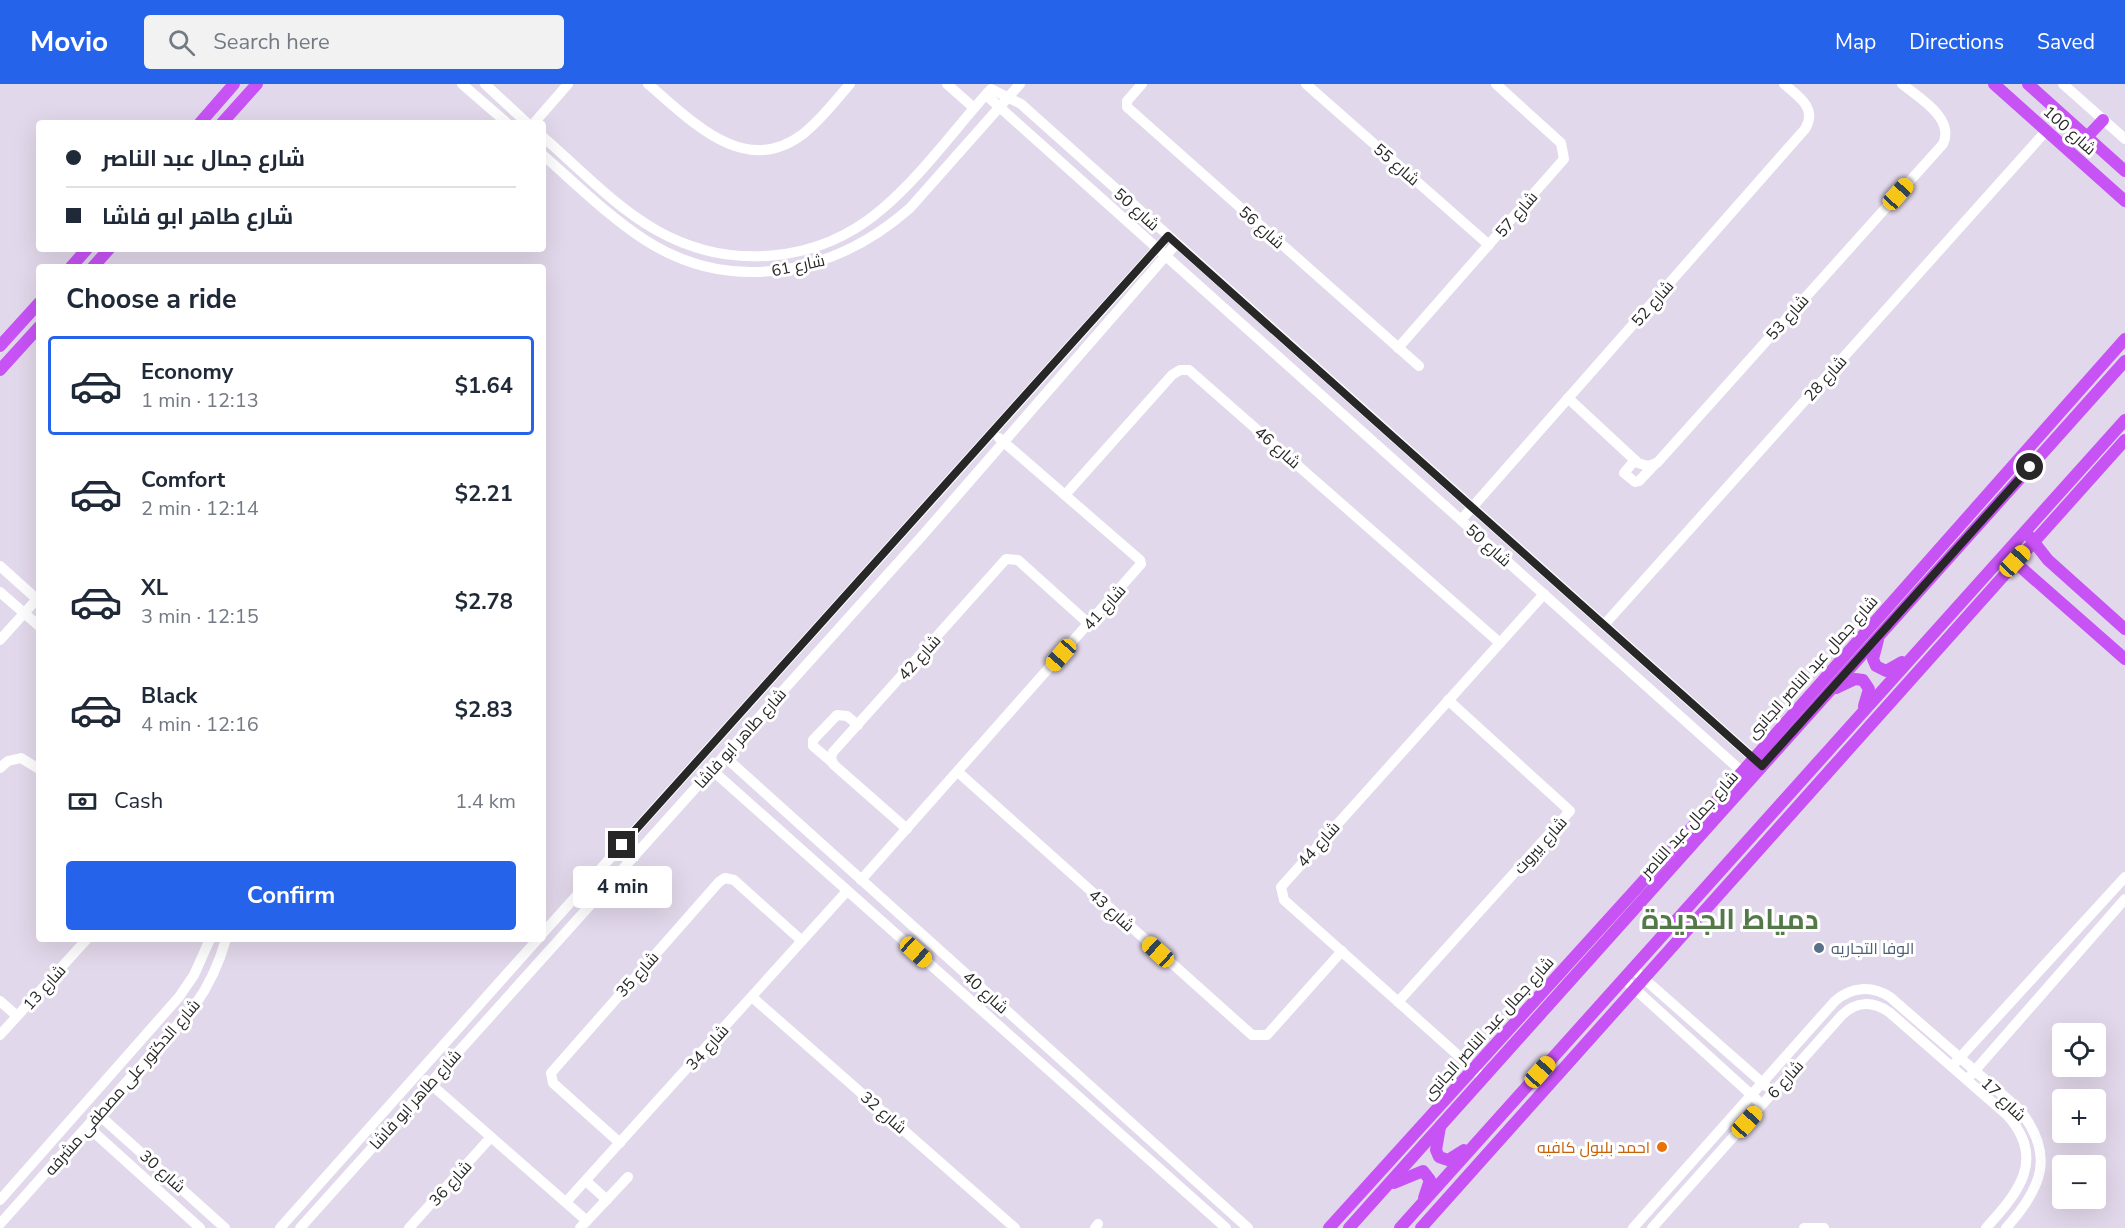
<!DOCTYPE html>
<html lang="en">
<head>
<meta charset="utf-8">
<style>
  body { margin:0; font-family:"Nunito Sans",Cairo,sans-serif; background:#f2f2f3; color:#1f2937; height:100vh; display:flex; flex-direction:column; font-size:22px; white-space:nowrap }
  * { box-sizing:border-box; margin:0 }
  p { font-size:20px; color:#747a83 }
  .icon { flex:none; width:33px; height:33px; fill:none; stroke:currentColor; stroke-width:2; stroke-linecap:round; stroke-linejoin:round }
  .map { position:relative; flex:1; overflow:hidden }
  .panel { position:absolute; left:36px; top:180px; width:510px; height:678px; display:flex; flex-direction:column; background:#fff; border-radius:6px; box-shadow:0 6px 24px #0002 }
  .panel>* { flex:none }
  .hud { position:absolute; left:36px; top:36px; width:510px; height:132px; border-radius:6px; box-shadow:0 6px 24px #0002; display:grid; align-content:center; height:132px; padding:0 30px; background:#fff }
  .controls { position:absolute; left:2052px; top:939px; display:grid; gap:12px }
  .controls a { display:grid; place-items:center; width:54px; height:54px; border-radius:6px; background:#fff; box-shadow:0 6px 24px #0002; font-size:30px }
  .end { position:absolute; width:27px; height:27px; margin:-14px; border:8px solid #272727; background:#fff; box-shadow:0 0 0 3px #fff }
  .from { border-radius:50% }
  .bubble { position:absolute; height:42px; border-radius:6px; background:#fff; box-shadow:0 6px 24px #0002; font-size:20px; font-weight:700; line-height:42px; text-align:center }
  .car { position:absolute; width:18px; height:36px; margin:-18px -9px; border-radius:8px; box-shadow:0 0 4px 2px #0007; background:linear-gradient(#f5c518 24%,#345 0 40%,#f5c518 0 76%,#345 0 86%,#f5c518 0) }
  .hud b { display:flex; align-items:center; gap:21px; height:57px; font-size:22px }
  .hud b+b { border-top:2px solid #e0e1e3 }
  .hud i { width:15px; height:15px; background:#1f2937 }
  ul { padding:0; list-style:none }
  li { display:flex; align-items:center; gap:18px; height:99px; margin:0 12px 9px; padding:0 18px; border:3px solid transparent; border-radius:6px }
  li div { flex:1 }
  li b { display:block; font-size:22px }
  li em { font-style:normal; font-weight:700 }
  li.active { border-color:#2563eb }
  li>.icon { width:54px; height:54px; stroke-width:1.5 }
  h2 { padding:0 30px; font-size:27px; line-height:72px }
  .pay { display:flex; align-items:center; gap:15px; height:66px; padding:0 30px; font-size:22px }
  .pay p { margin-inline-start:auto }
  .button { display:flex; gap:12px; margin-top:auto; padding:12px 30px }
  .button a { flex:1; height:69px; border-radius:6px; background:#2563eb; color:#fff; font-size:24px; font-weight:700; line-height:69px; text-align:center }
  header { display:flex; align-items:center; gap:36px; box-sizing:border-box; height:84px; padding:0 30px; background:#2563eb; color:#fff }
  header strong { font-size:28px }
  nav { display:flex; gap:33px; margin-inline-start:auto; font-size:21px }
  .search { width:420px; height:54px; background:#f2f2f3; display:flex; align-items:center; gap:15px; box-sizing:border-box; padding:0 21px; border-radius:6px; color:#747a83; font-size:22px }
  .map>svg:first-child { display:block }
</style>
</head>
<body>
<header>
<strong>Movio</strong>
<div class="search"><svg class="icon" aria-label="search" viewBox="0 0 24 24"><circle cx="10" cy="10" r="6"/><path d="M15 15l6 6"/></svg>Search here</div>
<nav><a>Map</a><a>Directions</a><a>Saved</a></nav>
</header>
<div class="map">
<svg width="2125" height="1144" viewBox="0 0 2125 1144">
  <rect width="100%" height="100%" fill="#e2d8eb"/>
  <g fill="none" stroke-linecap="round" stroke-linejoin="round">
    <!-- minor -->
    <g stroke="#fff" stroke-width="10">
      <path d="M462,0L507,39"/>
      <path d="M485,0L527,39"/>
      <path d="M648,0C691,36 744,95 803,50C821,36 835,17 850,0"/>
      <path d="M947,0L974,24"/>
      <path d="M1142,0L1127,17V23L1419,282"/>
      <path d="M1306,0L1489,161"/>
      <path d="M2063,0L2125,55"/>
      <path d="M991,5L1021,20L1760,680"/>
      <path d="M986,11L1748,693"/>
      <path d="M534,39L568,0"/>
      <path d="M543,53C579,84 614,122 656,146C728,187 818,180 882,125C922,91 954,46 989,7"/>
      <path d="M543,71C576,100 608,132 645,156C732,212 835,190 910,124L1020,0"/>
      <path d="M1398,264L1564,75L1561,59L1496,0"/>
      <path d="M1568,314L1638,379L1648,382L1657,379L1943,60C1955,34 1919,14 1902,0"/>
      <path d="M1635,376L1624,389L1635,398L1639,397L1656,379"/>
      <path d="M1065,411L1172,291L1180,286H1189L1500,559"/>
      <path d="M1461,436L1805,45C1818,24 1798,12 1784,0"/>
      <path d="M0,482L39,517"/>
      <path d="M0,508L39,542"/>
      <path d="M1604,541L2046,47"/>
      <path d="M0,556L37,515"/>
      <path d="M724,672L1248,1144"/>
      <path d="M833,679L813,662V656L837,631L847,632L858,641"/>
      <path d="M0,684L8,677L21,674L39,685"/>
      <path d="M712,686L1226,1144"/>
      <path d="M958,688L1252,951H1267L1342,867"/>
      <path d="M907,745L833,680L831,673L833,668L1006,475L1018,476L1089,540"/>
      <path d="M861,796L1141,480L1140,476L999,354"/>
      <path d="M543,849L1162,159"/>
      <path d="M1633,885L1766,1002"/>
      <path d="M1624,895L1757,1016"/>
      <path d="M752,913L1015,1144"/>
      <path d="M0,917L17,932"/>
      <path d="M1398,918L1570,727L1448,616"/>
      <path d="M0,951L87,855"/>
      <path d="M1955,979L2125,793"/>
      <path d="M1479,990L1284,816L1281,803L1544,510"/>
      <path d="M1971,991L2125,815"/>
      <path d="M426,996L587,1137"/>
      <path d="M99,1031L225,1144"/>
      <path d="M88,1043L200,1144"/>
      <path d="M620,1059L553,999L551,989L719,798L725,794L734,796L802,857"/>
      <path d="M586,1097L607,1116"/>
      <path d="M0,1116L179,913L194,891L210,855"/>
      <path d="M566,1118L847,807"/>
      <path d="M0,1140L195,921C210,900 219,880 226,855"/>
      <path d="M280,1144L538,855"/>
      <path d="M300,1144L922,452L1176,160"/>
      <path d="M409,1144L491,1053"/>
      <path d="M580,1144L628,1093"/>
      <path d="M1095,1144L1098,1140"/>
      <path d="M1633,1144L1835,917C1851,903 1871,901 1890,913L2019,1025C2056,1071 2042,1104 2006,1144"/>
      <path d="M1652,1144L1842,931C1856,917 1873,917 1889,928L2007,1031C2047,1075 2018,1109 1986,1144"/>
      <path d="M1804,1144H1824"/>
    </g>
    <!-- major -->
    <g stroke="#c753f5" stroke-width="12">
      <path d="M1994,0L2125,117"/>
      <path d="M2028,0L2125,87"/>
      <path d="M200,39L234,0"/>
      <path d="M222,39L257,0"/>
      <path d="M2087,53L2103,36"/>
      <path d="M71,183L87,165"/>
      <path d="M93,183L109,165"/>
      <path d="M0,262L39,219"/>
      <path d="M0,286L39,243"/>
      <path d="M2029,452L2048,476L2125,545"/>
      <path d="M2008,472L2125,575"/>
      <path d="M1878,556L1873,575L1876,582L1886,587L1902,578"/>
      <path d="M1836,604L1855,595L1863,596L1869,605L1864,622"/>
      <path d="M1440,1043L1436,1066L1439,1073L1448,1076L1464,1066"/>
      <path d="M1394,1099L1423,1087L1430,1096L1424,1114"/>
      <path d="M1329,1144L1742,688L2125,255"/>
      <path d="M1349,1144L2125,277"/>
      <path d="M1400,1144L2125,336"/>
      <path d="M1421,1144L2125,356"/>
    </g>
  </g>
  <g fill="none" stroke-linecap="round" stroke-linejoin="round">
    <!-- route -->
    <path stroke="#272727" stroke-width="8" d="M622,761L1168,152L1762,682L2030,383"/>
  </g>
  <!-- markers -->
  <circle fill="#5c6f8a" stroke="#fff" stroke-width="2" cx="1819" cy="864" r="6"/>
  <circle fill="#e8710a" stroke="#fff" stroke-width="2" cx="1662" cy="1063" r="6"/>
  <g text-anchor="middle" stroke-width="6" stroke-linejoin="round" paint-order="stroke">
    <!-- street labels -->
    <g font-size="16" fill="#272727" stroke="#fff">
      <text transform="translate(2070 46) rotate(42)" y="6">شارع 100</text>
      <text transform="translate(1397 80) rotate(41)" y="6">شارع 55</text>
      <text transform="translate(1137 125) rotate(42)" y="6">شارع 50</text>
      <text transform="translate(1516 130) rotate(-49)" y="6">شارع 57</text>
      <text transform="translate(1262 143) rotate(42)" y="6">شارع 56</text>
      <text transform="translate(798 181) rotate(-12)" y="6">شارع 61</text>
      <text transform="translate(1652 219) rotate(-49)" y="6">شارع 52</text>
      <text transform="translate(1787 233) rotate(-48)" y="6">شارع 53</text>
      <text transform="translate(1825 294) rotate(-48)" y="6">شارع 28</text>
      <text transform="translate(1278 363) rotate(41)" y="6">شارع 46</text>
      <text transform="translate(1489 461) rotate(42)" y="6">شارع 50</text>
      <text transform="translate(1104 523) rotate(-48)" y="6">شارع 41</text>
      <text transform="translate(919 573) rotate(-48)" y="6">شارع 42</text>
      <text transform="translate(1812 583) rotate(-48)" y="6">شارع جمال عبد الناصر الجانبى</text>
      <text transform="translate(740 654) rotate(-48)" y="6">شارع طاهر ابو فاشا</text>
      <text transform="translate(1689 740) rotate(-48)" y="6">شارع جمال عبد الناصر</text>
      <text transform="translate(1318 760) rotate(-48)" y="6">شارع 44</text>
      <text transform="translate(1540 761) rotate(-48)" y="6">شارع بيروت</text>
      <text transform="translate(1112 826) rotate(42)" y="6">شارع 43</text>
      <text transform="translate(637 890) rotate(-48)" y="6">شارع 35</text>
      <text transform="translate(44 903) rotate(-48)" y="6">شارع 13</text>
      <text transform="translate(986 908) rotate(42)" y="6">شارع 40</text>
      <text transform="translate(1488 944) rotate(-48)" y="6">شارع جمال عبد الناصر الجانبى</text>
      <text transform="translate(707 963) rotate(-48)" y="6">شارع 34</text>
      <text transform="translate(1785 995) rotate(-48)" y="6">شارع 6</text>
      <text transform="translate(122 1003) rotate(-49)" y="6">شارع الدكتور على مصطفى مشرفه</text>
      <text transform="translate(415 1015) rotate(-48)" y="6">شارع طاهر ابو فاشا</text>
      <text transform="translate(2004 1015) rotate(44)" y="6">شارع 17</text>
      <text transform="translate(884 1028) rotate(41)" y="6">شارع 32</text>
      <text transform="translate(163 1087) rotate(42)" y="6">شارع 30</text>
      <text transform="translate(450 1099) rotate(-48)" y="6">شارع 36</text>
    </g>
    <!-- service labels -->
    <g font-size="16" fill="#4e5e75" stroke="#fff" text-anchor="start">
      <text x="1831" y="870">الوفا التجاريه</text>
    </g>
    <!-- food labels -->
    <g font-size="16" fill="#c56008" stroke="#fff" text-anchor="end">
      <text x="1650" y="1069">احمد بلبول كافيه</text>
    </g>
    <!-- town labels -->
    <g font-size="28" font-weight="bold" fill="#527947" stroke="#fff">
      <text x="1730" y="845">دمياط الجديدة</text>
    </g>
  </g>
</svg>
<div class="controls">
<a><svg class="icon" aria-label="locate" viewBox="0 0 24 24"><circle cx="12" cy="12" r="6"/><path d="M12 2v4M12 18v4M2 12h4M18 12h4"/></svg></a>
<a>+</a>
<a>−</a>
</div>
<i class="end from" style="left:2030px;top:383px"></i>
<i class="end" style="left:622px;top:761px"></i>
<div class="bubble" style="left:573px;top:782px;width:99px">4 min</div>
<i class="car" style="left:1898px;top:110px;rotate:42deg"></i>
<i class="car" style="left:2015px;top:477px;rotate:43deg"></i>
<i class="car" style="left:1061px;top:571px;rotate:221deg"></i>
<i class="car" style="left:916px;top:868px;rotate:132deg"></i>
<i class="car" style="left:1158px;top:868px;rotate:312deg"></i>
<i class="car" style="left:1540px;top:988px;rotate:42deg"></i>
<i class="car" style="left:1747px;top:1038px;rotate:42deg"></i>
<div class="hud">
<b><i class="from"></i>شارع جمال عبد الناصر</b>
<b><i></i>شارع طاهر ابو فاشا</b>
</div>
<section class="panel">
<h2>Choose a ride</h2>
<ul>
<li class="active"><svg class="icon" aria-label="car" viewBox="0 0 24 24"><path d="M5 17H2v-5l4-1 3-4h7l3 4 3 1v5h-3M9 17h6M6 11h13"/><circle cx="7" cy="17" r="2"/><circle cx="17" cy="17" r="2"/></svg><div><b>Economy</b><p>1 min · 12:13</p></div><em>$1.64</em></li>
<li><svg class="icon" aria-label="car" viewBox="0 0 24 24"><path d="M5 17H2v-5l4-1 3-4h7l3 4 3 1v5h-3M9 17h6M6 11h13"/><circle cx="7" cy="17" r="2"/><circle cx="17" cy="17" r="2"/></svg><div><b>Comfort</b><p>2 min · 12:14</p></div><em>$2.21</em></li>
<li><svg class="icon" aria-label="car" viewBox="0 0 24 24"><path d="M5 17H2v-5l4-1 3-4h7l3 4 3 1v5h-3M9 17h6M6 11h13"/><circle cx="7" cy="17" r="2"/><circle cx="17" cy="17" r="2"/></svg><div><b>XL</b><p>3 min · 12:15</p></div><em>$2.78</em></li>
<li><svg class="icon" aria-label="car" viewBox="0 0 24 24"><path d="M5 17H2v-5l4-1 3-4h7l3 4 3 1v5h-3M9 17h6M6 11h13"/><circle cx="7" cy="17" r="2"/><circle cx="17" cy="17" r="2"/></svg><div><b>Black</b><p>4 min · 12:16</p></div><em>$2.83</em></li>
</ul>
<div class="pay"><svg class="icon" aria-label="cash" viewBox="0 0 24 24"><path d="M3 7h18v10H3z"/><circle cx="12" cy="12" r="2"/></svg>Cash<p>1.4 km</p></div>
<div class="button"><a>Confirm</a></div>
</section>
</div>
</body>
</html>
